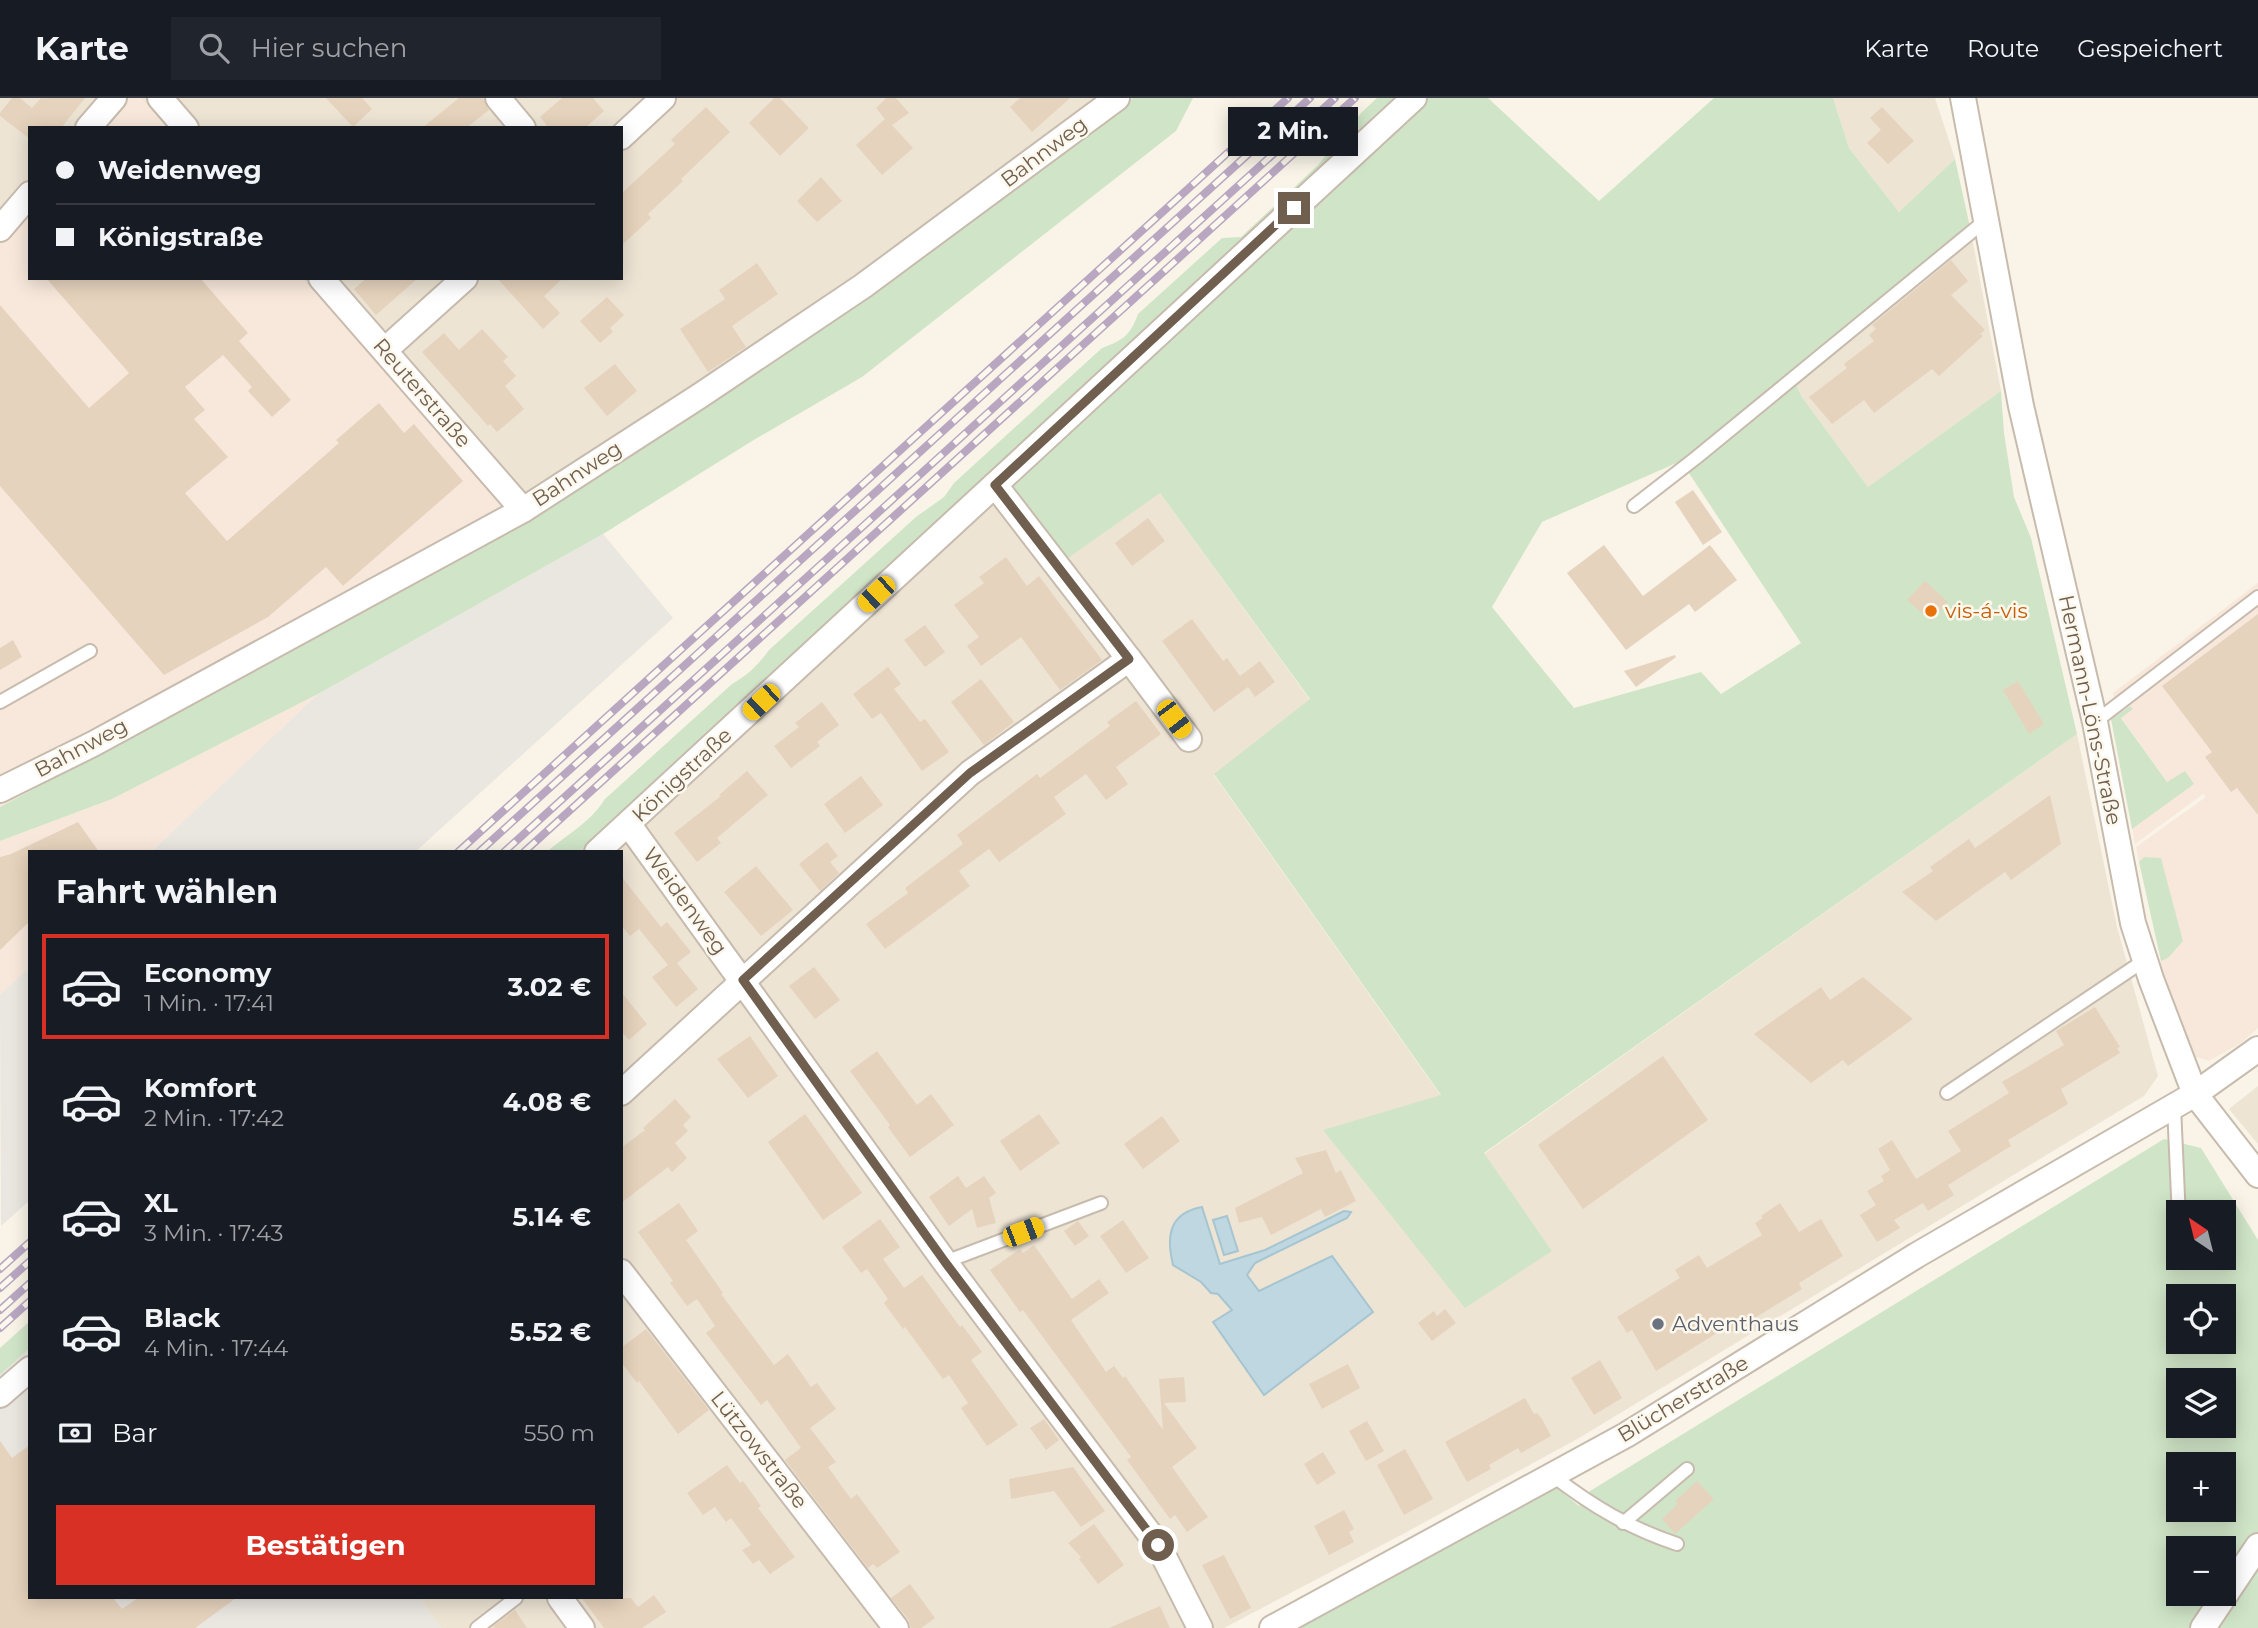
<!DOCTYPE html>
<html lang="de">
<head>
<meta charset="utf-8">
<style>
  body { margin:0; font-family:Montserrat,sans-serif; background:#20242c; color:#f1f3f6; height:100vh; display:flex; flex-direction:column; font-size:26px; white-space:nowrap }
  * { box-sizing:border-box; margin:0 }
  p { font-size:23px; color:#9ea1a6 }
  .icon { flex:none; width:38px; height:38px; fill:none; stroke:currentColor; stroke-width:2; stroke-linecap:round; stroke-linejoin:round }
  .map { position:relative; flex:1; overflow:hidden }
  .sheet { position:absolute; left:28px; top:752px; width:595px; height:749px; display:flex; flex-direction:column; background:#171b24; border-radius:0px; box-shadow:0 4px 18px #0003 }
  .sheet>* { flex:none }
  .guide { position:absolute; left:28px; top:28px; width:595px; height:154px; border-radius:0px; box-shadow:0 4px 18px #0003; display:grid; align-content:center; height:154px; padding:0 28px; background:#171b24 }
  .needle { width:46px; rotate:325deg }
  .tools { position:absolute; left:2166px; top:1102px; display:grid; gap:14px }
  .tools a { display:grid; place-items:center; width:70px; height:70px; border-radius:0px; background:#171b24; box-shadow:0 4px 18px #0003; font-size:35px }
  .end { position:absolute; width:32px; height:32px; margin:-16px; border:9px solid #705f4f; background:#fff; box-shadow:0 0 0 4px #fff }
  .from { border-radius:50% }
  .bubble { position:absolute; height:49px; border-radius:0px; background:#171b24; box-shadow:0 4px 18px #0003; font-size:23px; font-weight:700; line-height:49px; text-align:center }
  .car { position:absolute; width:21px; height:42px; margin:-21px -10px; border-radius:9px; box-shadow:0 0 5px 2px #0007; background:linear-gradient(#f5c518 24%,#345 0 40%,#f5c518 0 76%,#345 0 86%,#f5c518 0) }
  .guide b { display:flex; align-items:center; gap:24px; height:66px; font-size:26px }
  .guide b+b { border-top:2px solid #363941 }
  .guide i { width:18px; height:18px; background:#f1f3f6 }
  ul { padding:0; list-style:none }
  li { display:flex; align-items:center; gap:21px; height:105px; margin:0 14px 10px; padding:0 14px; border:4px solid transparent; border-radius:0px }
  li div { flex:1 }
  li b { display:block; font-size:26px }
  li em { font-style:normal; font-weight:700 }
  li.selected { border-color:#d93025 }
  li>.icon { width:63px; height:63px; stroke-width:1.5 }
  h2 { padding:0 28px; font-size:32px; line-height:84px }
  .pay { display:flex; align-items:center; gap:18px; height:77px; padding:0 28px; font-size:26px }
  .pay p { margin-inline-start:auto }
  .cta { display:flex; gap:14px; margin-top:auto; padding:14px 28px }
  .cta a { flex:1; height:80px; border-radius:0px; background:#d93025; color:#fff; font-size:28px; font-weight:700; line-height:80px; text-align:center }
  header { display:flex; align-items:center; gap:42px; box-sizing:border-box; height:98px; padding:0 35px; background:#171b24; border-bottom:2px solid #363941 }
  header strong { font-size:33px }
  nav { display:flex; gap:38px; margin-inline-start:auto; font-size:24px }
  .search { width:490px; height:63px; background:#20242c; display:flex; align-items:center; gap:18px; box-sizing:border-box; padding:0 24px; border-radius:0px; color:#9ea1a6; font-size:26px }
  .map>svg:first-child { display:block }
</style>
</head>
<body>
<header>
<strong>Karte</strong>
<div class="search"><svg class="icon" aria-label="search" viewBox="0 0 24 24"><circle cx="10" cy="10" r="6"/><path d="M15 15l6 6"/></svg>Hier suchen</div>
<nav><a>Karte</a><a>Route</a><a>Gespeichert</a></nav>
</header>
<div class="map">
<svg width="2258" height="1530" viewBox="0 0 2258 1530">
  <rect width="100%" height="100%" fill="#f9f4e7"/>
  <!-- residential -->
  <g fill="#ede4d4">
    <path d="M0,0H130L103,30H30V112L0,145Z"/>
    <path d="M141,0H1133L868,198L516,420L302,180H621V30H168Z"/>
    <path d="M1833,0H1935L1955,61L1899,114L1849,50Z"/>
    <path d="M1970,129L2001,293L1868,389L1802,299L1793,281Z"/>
    <path d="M997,369L1160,395L1310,602L1214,677L1441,998L1324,1032L1552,1153L1484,1056L2077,636L2117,829L2158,978L2144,998L1579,1340L1401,1437L1224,1530H441L419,1500H621V754H579Z"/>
    <path d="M2258,988V1046L2229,1011Z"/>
  </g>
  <!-- commercial -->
  <g fill="#f8e8dc">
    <path d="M130,0H141L168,30H103Z"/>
    <path d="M30,112V180H302L516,420L0,709V145Z"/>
    <path d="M2258,485V930L2241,945L2209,963L2193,958L2157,864L2161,863L2144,759L2139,764L2136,749L2206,699L2203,696L2135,746L2132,731L2193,686L2168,685L2121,619L2132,611L2130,608L2118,616L2113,595Z"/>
    <path d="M318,596L151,754H30V869L0,897V743L112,701Z"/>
  </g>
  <!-- industrial -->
  <g fill="#eae6e0">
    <path d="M603,436L673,520L415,754H151L318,596Z"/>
    <path d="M30,869V1102L1,1128L0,897Z"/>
    <path d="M30,1250V1500H419L441,1530H0V1277Z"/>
  </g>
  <!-- green -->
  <g fill="#d0e5c7" fill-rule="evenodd">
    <path d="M1133,0H1193L1176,33L862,279L752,343L603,436L318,596L112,701L0,743V709L99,656L868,198Z"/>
    <path d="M1377,0H1488L1599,103L1714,0H1833L1849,50L1899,114L1955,61L1970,129L1793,281L1802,299L1868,389L2001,293L2004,335L2014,399L2031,440L2077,636L1484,1055L1552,1153L1465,1210L1323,1032L1441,997L1214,676L1310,601L1160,395L1068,460L997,370L579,754H547C568,735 589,726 605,701L732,586C748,577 758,567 769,552L916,419L944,399L954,385L1102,250C1124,242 1130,237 1138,216L1222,140L1241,139L1318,67L1362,14ZM1681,363L1801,545L1721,596L1701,574L1574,610L1492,509L1542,424Z"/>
    <path d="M2130,608L2133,611L2121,620L2167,684L2185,673L2194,686L2132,731L2111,621Z"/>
    <path d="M2144,759L2161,760L2183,843L2168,860L2161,863L2139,764Z"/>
    <path d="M2164,1041L2201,1050L2258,1142V1530H1296L1555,1388L1579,1408L1590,1393ZM2179,1115H2224V1160H2179ZM2179,1199H2224V1244H2179ZM2179,1283H2224V1328H2179ZM2179,1367H2224V1412H2179ZM2179,1451H2224V1496H2179Z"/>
    <path d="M30,1223V1250L0,1277V1250Z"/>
  </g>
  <!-- water -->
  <g fill="#bed7e0" stroke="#a6c5d1" stroke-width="2">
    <path d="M1202,1109L1220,1166L1265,1152L1344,1113L1351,1114L1347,1120L1255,1165L1247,1177L1259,1193L1332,1158L1373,1214L1264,1297L1213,1224L1232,1212L1218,1196L1211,1195L1201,1184L1173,1167C1166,1138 1169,1115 1202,1109Z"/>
    <path d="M1227,1118L1238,1153L1224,1157L1213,1122Z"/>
  </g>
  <!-- building -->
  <g fill="#e6d3bd">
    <path d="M12,0H20L32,10L41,0H85L61,30H30V41L0,18V15Z"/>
    <path d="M326,0H362L372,11L353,29Z"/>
    <path d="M459,0H483L489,12L466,30H422Z"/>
    <path d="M562,0H593L604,13L585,30H549L540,19Z"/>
    <path d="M774,0H780L809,30L780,58L749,25Z"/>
    <path d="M886,0H896L909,15L892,27L913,50L882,77L856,47L885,21L876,10Z"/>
    <path d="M1020,0H1070L1032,34L1010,9Z"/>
    <path d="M706,9L730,34L681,81L683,83L648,116L651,120L621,148V96L675,46L671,42Z"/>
    <path d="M1882,9L1914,43L1888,66L1867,45L1881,32L1870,20Z"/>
    <path d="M821,79L842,103L817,124L797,103Z"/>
    <path d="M1951,162L1968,183L1951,197L1985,232L1980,236L1983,238L1939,278L1932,271L1874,315L1864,302L1832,326L1809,299L1847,270L1844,266L1874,243L1869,237L1876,231L1872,227Z"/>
    <path d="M757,165L778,196L732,228L746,249L708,274L680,231L725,201L719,192Z"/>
    <path d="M46,180H200L248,235L239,243L291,302L272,319L248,293L252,289L223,257L185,289L205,312L194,321L228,359L185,395L227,443L339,345L336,342L379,305L404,335L414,326L463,383L343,488L326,469L268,519L164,577L0,388V207L89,310L129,275Z"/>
    <path d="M367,180H418L376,217L354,191Z"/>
    <path d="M497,180H563L544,198L560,215L543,231Z"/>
    <path d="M607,199L624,217L610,230L613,234L600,245L580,223Z"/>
    <path d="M482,231L508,259L503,263L516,278L505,288L524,311L497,334L490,326L488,328L422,254L444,235L459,252Z"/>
    <path d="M615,266L637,293L607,318L584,290Z"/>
    <path d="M1693,392L1722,434L1703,447L1675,404Z"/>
    <path d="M1148,420L1165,443L1132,468L1115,445Z"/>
    <path d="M1604,447L1643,498L1710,447L1737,482L1695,514L1689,506L1626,552L1567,475Z"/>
    <path d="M1006,459L1027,488L1039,478L1102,562L1060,592L1021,539L981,568L967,548L979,539L954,507L984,485L979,479Z"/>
    <path d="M1925,483L1948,504L1931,523L1907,502Z"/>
    <path d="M2258,516V717L2237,690L2231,694L2205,659L2212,654L2162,588Z"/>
    <path d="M1192,521L1223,563L1227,560L1240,578L1260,563L1275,584L1255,599L1248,589L1214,614L1162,543Z"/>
    <path d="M925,527L945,554L925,569L904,542Z"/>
    <path d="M13,542L22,559L0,572V550Z"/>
    <path d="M1675,557L1676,559L1636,589L1624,573Z"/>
    <path d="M888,569L901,586L894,591L920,624L925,621L949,654L922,673L881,615L872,621L853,596Z"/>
    <path d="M981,581L1014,624L984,647L951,604Z"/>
    <path d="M2018,583L2044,626L2029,636L2003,592Z"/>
    <path d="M1136,603L1161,636L1116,669L1128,686L1106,702L1086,676L1054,699L1066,716L999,764L989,751L959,773L970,788L885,851L866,826L908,795L905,790L963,746L957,737L1037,676L1040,680L1110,628L1107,624Z"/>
    <path d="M822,604L839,627L817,644L820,648L791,670L774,648L799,629L795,625Z"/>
    <path d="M747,673L768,697L717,740L721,745L697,764L674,735L721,698L719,697Z"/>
    <path d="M861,678L883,707L845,735L824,706Z"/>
    <path d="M2050,697L2061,746L2011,782L2005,774L1936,823L1902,794L1933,773L1930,769L1969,741L1975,750Z"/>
    <path d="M78,724L99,754H30V823L0,852V759L11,756Z"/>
    <path d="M827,744L838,758L830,764L839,775L820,793L799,766Z"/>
    <path d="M756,768L793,812L761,838L724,794Z"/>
    <path d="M621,778L661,829L667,824L691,854L677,865L698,891L676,909L652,879L668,867L639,831L630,838L621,827Z"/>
    <path d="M814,869L840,902L815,921L789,888Z"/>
    <path d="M1863,879L1913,921L1848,968L1843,962L1811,985L1754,936L1821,889L1830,902Z"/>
    <path d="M621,894L647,926L629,942L621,933Z"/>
    <path d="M2095,909L2120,949L2117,950L2120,955L2061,991L2068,1006L2008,1042L2011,1048L1948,1087L1954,1097L1928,1113L1923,1105L1894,1122L1900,1130L1877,1144L1860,1117L1876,1107L1867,1093L1884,1083L1881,1078L1890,1072L1878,1051L1892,1042L1916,1081L1961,1053L1948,1033L2009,995L2002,984L2064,947L2056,933Z"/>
    <path d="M750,938L778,978L748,1000L717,961Z"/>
    <path d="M877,953L917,1007L931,996L954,1027L910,1059L888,1029L890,1027L850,973Z"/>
    <path d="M1663,958L1708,1022L1583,1111L1538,1047Z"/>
    <path d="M675,1001L691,1019L683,1027L688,1033L675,1045L687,1060L672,1074L668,1069L621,1105V1050L645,1032L643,1030Z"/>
    <path d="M805,1016L862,1095L823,1122L768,1044Z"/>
    <path d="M1039,1016L1060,1045L1020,1073L1000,1043Z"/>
    <path d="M1162,1018L1180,1043L1143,1071L1124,1046Z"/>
    <path d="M1326,1052L1336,1075L1341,1072L1356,1103L1325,1119L1321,1111L1271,1137L1262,1119L1239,1125L1235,1110L1303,1075L1295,1060Z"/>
    <path d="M958,1078L966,1090L984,1078L996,1095L989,1100L996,1125L977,1130L972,1111L949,1128L929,1099Z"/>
    <path d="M679,1105L698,1133L686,1142L723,1195L721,1196L774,1267L788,1256L811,1289L817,1285L836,1311L810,1330L836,1364L828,1369L851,1401L857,1396L900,1454L877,1470L873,1466L868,1470L785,1362L801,1350L767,1302L761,1307L706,1235L715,1228L697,1201L687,1208L670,1185L673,1183L638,1134Z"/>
    <path d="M1780,1105L1799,1134L1821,1121L1843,1158L1799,1185L1802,1191L1732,1234L1728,1228L1656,1273L1632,1232L1627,1235L1617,1219L1680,1180L1675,1172L1699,1157L1707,1170L1762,1137L1755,1125L1763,1120L1761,1118Z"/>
    <path d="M880,1121L900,1149L883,1161L904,1190L922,1177L960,1229L962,1227L982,1254L971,1262L1018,1327L987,1348L961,1310L968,1305L949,1277L943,1281L905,1229L903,1231L884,1205L888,1201L867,1171L861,1175L842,1149Z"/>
    <path d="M1123,1122L1149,1160L1126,1175L1100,1138Z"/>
    <path d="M1078,1123L1089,1138L1075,1148L1064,1133Z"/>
    <path d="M1034,1147L1072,1201L1099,1181L1109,1195L1071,1222L1106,1274L1114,1268L1123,1280L1125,1278L1163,1332L1159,1281L1184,1279L1186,1304L1164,1305L1197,1350L1172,1369L1208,1419L1187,1434L1175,1417L1170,1421L1127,1362L1131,1359L1023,1212L1020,1214L990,1172L1020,1151L1023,1155Z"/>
    <path d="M1445,1211L1456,1225L1432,1243L1418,1225L1434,1213L1437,1218Z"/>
    <path d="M646,1231L709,1312L678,1336L639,1283L637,1285L621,1264V1250Z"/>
    <path d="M1600,1262L1622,1300L1594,1317L1571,1280Z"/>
    <path d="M1348,1266L1360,1290L1322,1311L1309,1286Z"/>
    <path d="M1525,1300L1534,1316L1537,1315L1542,1321L1551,1338L1521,1355L1518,1350L1489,1367L1491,1371L1467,1384L1445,1344Z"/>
    <path d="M1044,1321L1059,1342L1046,1352L1030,1330Z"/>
    <path d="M1367,1323L1384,1353L1366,1363L1349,1333Z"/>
    <path d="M0,1343L12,1360L30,1347V1500H113L122,1511L138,1500H236L195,1530H0Z"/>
    <path d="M1405,1351L1433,1401L1404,1417L1377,1367Z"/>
    <path d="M1323,1354L1336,1375L1317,1387L1304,1366Z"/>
    <path d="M727,1367L740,1385L743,1383L761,1408L758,1410L795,1459L770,1476L759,1462L753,1466L742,1452L751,1447L731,1420L726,1424L715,1409L703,1417L687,1395Z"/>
    <path d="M1073,1369L1105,1413L1081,1429L1054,1393L1011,1401L1009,1381Z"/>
    <path d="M1697,1383L1714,1401L1675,1436L1662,1421L1678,1406L1675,1403Z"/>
    <path d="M1344,1412L1354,1431L1349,1434L1354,1444L1329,1457L1314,1428Z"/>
    <path d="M1094,1426L1124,1467L1098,1486L1079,1461L1081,1459L1068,1445Z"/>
    <path d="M1224,1457L1251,1510L1230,1521L1202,1467Z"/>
    <path d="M910,1486L935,1520L921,1530H911L908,1521L891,1500Z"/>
    <path d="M654,1497L666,1514L642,1530H604L582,1500H631L638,1509Z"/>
    <path d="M1160,1508L1170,1530H1109Z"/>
    <path d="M515,1512L527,1530H495L493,1528Z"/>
  </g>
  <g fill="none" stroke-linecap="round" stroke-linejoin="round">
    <!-- lane casing -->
    <g stroke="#c7bbad" stroke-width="16">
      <g id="lane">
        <path d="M1634,408L1697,359L1986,122"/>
        <path d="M0,604L90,553"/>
        <path d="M2095,624L2258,499"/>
        <path d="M1947,995L2145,862"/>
        <path d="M2174,1008L2179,1121"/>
        <path d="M945,1164L1101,1105"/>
        <path d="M2180,1164V1160"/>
        <path d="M1552,1377C1592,1408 1629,1430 1677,1446"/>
        <path d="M1623,1425L1687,1371"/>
        <path d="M477,1530L516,1500"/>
      </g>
    </g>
    <!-- street casing -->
    <g stroke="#c7bbad" stroke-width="28">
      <g id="street">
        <path d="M160,0L186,30"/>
        <path d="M498,0L523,30"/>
        <path d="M1963,0L2021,308L2095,624L2133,825L2151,881L2195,996L2258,1077"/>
        <path d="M88,30L114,0"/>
        <path d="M621,39L663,0"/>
        <path d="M0,131L30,96"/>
        <path d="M321,180L523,412"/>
        <path d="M385,252L465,180"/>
        <path d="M1129,561L1189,641"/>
        <path d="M0,692L93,646L523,412L701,297L863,188L1117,0"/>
        <path d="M629,727L945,1164L1158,1447L1200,1530"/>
        <path d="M597,754L1414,0"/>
        <path d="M621,995L970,675L1129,561L995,387"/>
        <path d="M621,1174L896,1530"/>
        <path d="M0,1297L30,1271"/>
        <path d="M560,1500L582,1530"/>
        <path d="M1272,1530L1626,1337L1917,1157L2195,996L2258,951"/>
        <path d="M2203,1530L2258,1448"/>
      </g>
    </g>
    <!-- lane -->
    <use href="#lane" stroke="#fff" stroke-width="12"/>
    <!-- street -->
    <use href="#street" stroke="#fff" stroke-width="24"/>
    <!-- rail casing -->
    <g stroke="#b9a7c2" stroke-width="8">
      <g id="rail">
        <path d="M458,754L1288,0"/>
        <path d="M479,754L1310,0"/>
        <path d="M504,754L1335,0"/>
        <path d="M524,754L1355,0"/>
        <path d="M0,1171L30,1144"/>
        <path d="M0,1190L30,1163"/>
        <path d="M0,1212L30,1185"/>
        <path d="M0,1230L30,1203"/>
      </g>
    </g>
    <!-- rail -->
    <use href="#rail" stroke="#fdf8ed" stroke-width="5" stroke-dasharray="16" stroke-linecap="butt"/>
  </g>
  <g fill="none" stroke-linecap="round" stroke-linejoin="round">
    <!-- route -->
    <path stroke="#705f4f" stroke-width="9" d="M1158,1447L945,1164L743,882L970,675L1129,561L995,387L1294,110"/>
  </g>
  <!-- markers -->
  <circle fill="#e8710a" stroke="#fdf8ed" stroke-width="2.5" cx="1931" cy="513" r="7"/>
  <circle fill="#6b7280" stroke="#fdf8ed" stroke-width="2.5" cx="1658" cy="1226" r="7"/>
  <g text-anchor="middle" stroke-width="5" stroke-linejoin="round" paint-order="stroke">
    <!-- street labels -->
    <g font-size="21" fill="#705f4f" stroke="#fdf8ed">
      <text transform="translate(1044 54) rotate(-37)" y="7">Bahnweg</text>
      <text transform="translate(422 295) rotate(49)" y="7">Reuterstraße</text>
      <text transform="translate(577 376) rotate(-33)" y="7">Bahnweg</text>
      <text transform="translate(2090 612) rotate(78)" y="7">Hermann-Löns-Straße</text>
      <text transform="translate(81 650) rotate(-28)" y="7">Bahnweg</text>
      <text transform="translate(682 677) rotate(-43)" y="7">Königstraße</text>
      <text transform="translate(685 803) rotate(54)" y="7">Weidenweg</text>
      <text transform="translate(1683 1301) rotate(-31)" y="7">Blücherstraße</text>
      <text transform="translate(759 1352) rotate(52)" y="7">Lützowstraße</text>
    </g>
    <!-- food labels -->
    <g font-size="21" fill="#c56008" stroke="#fdf8ed" text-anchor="start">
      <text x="1945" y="520">vis-á-vis</text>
    </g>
    <!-- worship labels -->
    <g font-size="21" fill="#5b616d" stroke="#fdf8ed" text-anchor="start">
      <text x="1672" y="1233">Adventhaus</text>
    </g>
  </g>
</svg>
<div class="tools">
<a><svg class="needle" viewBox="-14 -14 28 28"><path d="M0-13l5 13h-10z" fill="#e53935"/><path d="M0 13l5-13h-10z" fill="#9ea1a6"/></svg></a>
<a><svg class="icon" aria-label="locate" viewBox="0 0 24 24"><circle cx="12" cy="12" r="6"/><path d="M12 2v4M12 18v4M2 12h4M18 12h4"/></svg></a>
<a><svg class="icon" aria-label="layers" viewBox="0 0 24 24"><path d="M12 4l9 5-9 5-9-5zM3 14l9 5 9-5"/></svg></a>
<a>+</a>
<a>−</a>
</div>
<i class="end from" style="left:1158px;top:1447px"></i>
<i class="end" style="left:1294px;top:110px"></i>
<div class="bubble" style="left:1228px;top:9px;width:130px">2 Min.</div>
<i class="car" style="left:876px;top:496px;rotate:227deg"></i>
<i class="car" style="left:761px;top:604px;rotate:227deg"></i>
<i class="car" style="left:1174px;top:621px;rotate:143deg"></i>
<i class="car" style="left:1023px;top:1134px;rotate:69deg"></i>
<div class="guide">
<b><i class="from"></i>Weidenweg</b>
<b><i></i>Königstraße</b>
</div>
<section class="sheet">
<h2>Fahrt wählen</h2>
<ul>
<li class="selected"><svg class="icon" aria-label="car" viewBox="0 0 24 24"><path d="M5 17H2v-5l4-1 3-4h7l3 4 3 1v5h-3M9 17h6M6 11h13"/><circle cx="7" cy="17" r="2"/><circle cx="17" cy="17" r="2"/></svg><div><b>Economy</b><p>1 Min. · 17:41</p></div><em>3.02 €</em></li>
<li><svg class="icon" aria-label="car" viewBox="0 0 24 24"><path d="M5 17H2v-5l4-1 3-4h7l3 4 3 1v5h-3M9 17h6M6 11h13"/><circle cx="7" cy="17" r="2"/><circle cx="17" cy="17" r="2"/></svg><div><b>Komfort</b><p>2 Min. · 17:42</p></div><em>4.08 €</em></li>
<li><svg class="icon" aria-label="car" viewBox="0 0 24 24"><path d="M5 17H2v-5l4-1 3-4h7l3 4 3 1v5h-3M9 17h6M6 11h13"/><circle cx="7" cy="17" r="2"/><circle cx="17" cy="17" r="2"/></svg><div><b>XL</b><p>3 Min. · 17:43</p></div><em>5.14 €</em></li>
<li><svg class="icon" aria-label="car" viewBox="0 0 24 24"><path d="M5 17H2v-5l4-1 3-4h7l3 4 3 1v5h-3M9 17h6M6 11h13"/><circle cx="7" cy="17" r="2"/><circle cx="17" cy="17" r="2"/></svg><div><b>Black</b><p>4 Min. · 17:44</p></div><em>5.52 €</em></li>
</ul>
<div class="pay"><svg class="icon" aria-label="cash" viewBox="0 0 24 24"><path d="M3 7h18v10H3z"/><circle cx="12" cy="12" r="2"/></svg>Bar<p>550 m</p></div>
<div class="cta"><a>Bestätigen</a></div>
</section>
</div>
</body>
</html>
